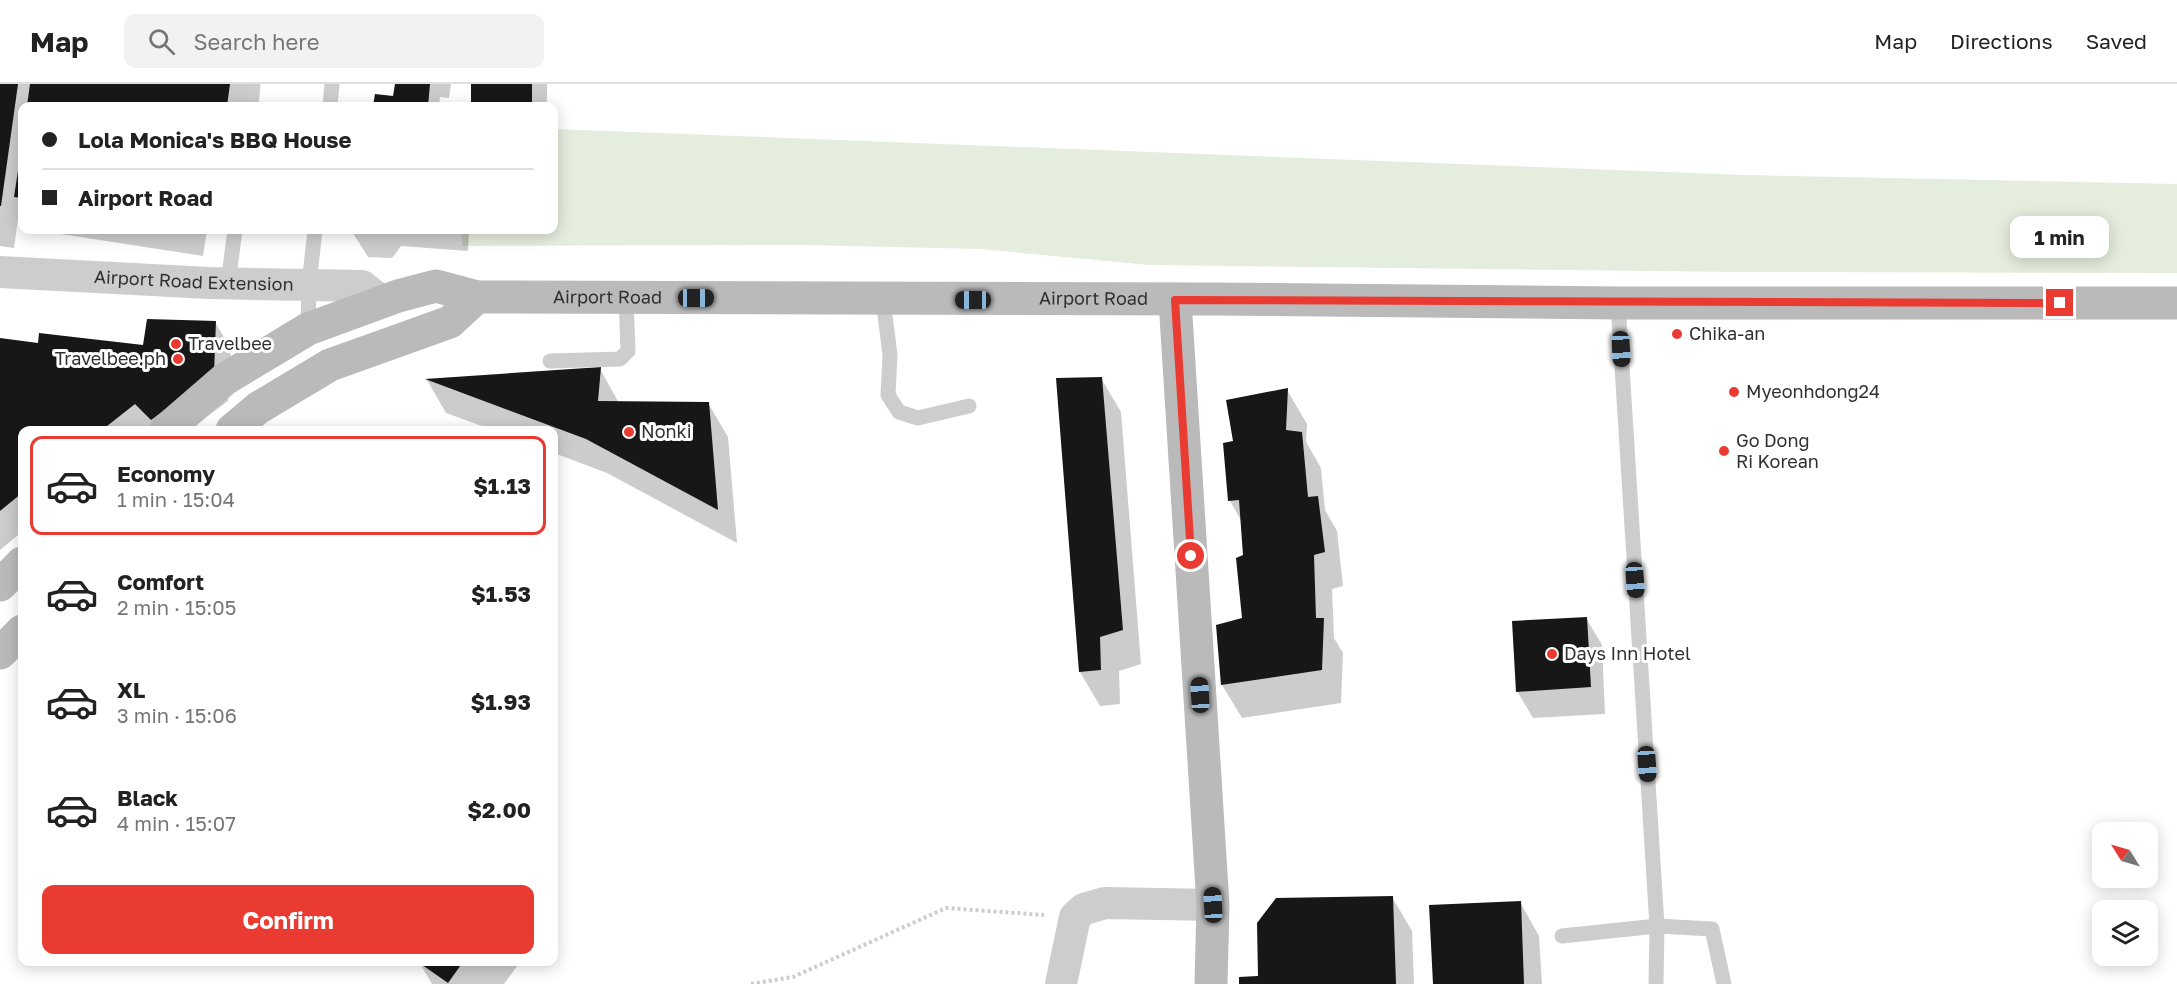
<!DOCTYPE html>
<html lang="en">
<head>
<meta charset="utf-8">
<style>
  body { margin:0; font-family:"Golos Text",sans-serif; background:#f2f2f2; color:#222; height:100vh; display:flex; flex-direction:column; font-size:22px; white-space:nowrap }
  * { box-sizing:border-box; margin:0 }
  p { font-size:20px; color:#767676 }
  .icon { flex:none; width:33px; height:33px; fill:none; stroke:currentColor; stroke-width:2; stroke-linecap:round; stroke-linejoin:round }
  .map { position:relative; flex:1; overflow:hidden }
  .side { position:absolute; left:18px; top:342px; width:540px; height:540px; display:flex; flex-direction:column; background:#fff; border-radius:12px; box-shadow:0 3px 15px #0003 }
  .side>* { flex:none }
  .top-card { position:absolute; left:18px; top:18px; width:540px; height:132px; border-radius:12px; box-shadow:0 3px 15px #0003; display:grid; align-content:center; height:132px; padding:0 24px; background:#fff }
  .needle { width:39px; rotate:307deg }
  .fabs { position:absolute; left:2092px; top:738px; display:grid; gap:12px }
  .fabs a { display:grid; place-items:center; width:66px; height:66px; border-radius:12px; background:#fff; box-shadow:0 3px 15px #0003; font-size:30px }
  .end { position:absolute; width:27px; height:27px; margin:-14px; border:8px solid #e93b31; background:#fff; box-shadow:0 0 0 3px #fff }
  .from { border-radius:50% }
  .bubble { position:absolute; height:42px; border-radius:12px; background:#fff; box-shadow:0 3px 15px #0003; font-size:20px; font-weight:700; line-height:42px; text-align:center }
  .car { position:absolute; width:18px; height:36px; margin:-18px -9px; border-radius:8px; box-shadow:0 0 4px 2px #0007; background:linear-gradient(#222 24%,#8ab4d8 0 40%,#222 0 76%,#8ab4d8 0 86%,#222 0) }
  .top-card b { display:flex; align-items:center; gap:21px; height:57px; font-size:22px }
  .top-card b+b { border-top:2px solid #e0e0e0 }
  .top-card i { width:15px; height:15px; background:#222 }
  ul { padding:10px 0 0; list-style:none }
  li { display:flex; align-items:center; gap:18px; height:99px; margin:0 12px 9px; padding:0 12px; border:3px solid transparent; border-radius:12px }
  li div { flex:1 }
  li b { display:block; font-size:22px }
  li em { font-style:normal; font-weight:700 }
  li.active { border-color:#e93b31 }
  li>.icon { width:54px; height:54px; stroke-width:1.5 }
  .button { display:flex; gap:12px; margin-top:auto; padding:12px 24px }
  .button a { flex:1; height:69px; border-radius:12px; background:#e93b31; color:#fff; font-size:24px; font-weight:700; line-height:69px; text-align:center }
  header { display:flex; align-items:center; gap:36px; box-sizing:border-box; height:84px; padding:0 30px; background:#fff; border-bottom:2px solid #e0e0e0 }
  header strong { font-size:28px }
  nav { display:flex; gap:33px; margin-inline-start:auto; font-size:21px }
  .search { width:420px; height:54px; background:#f2f2f2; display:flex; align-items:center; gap:15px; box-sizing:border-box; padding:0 21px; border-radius:12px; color:#767676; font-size:22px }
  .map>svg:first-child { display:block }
</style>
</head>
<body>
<header>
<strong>Map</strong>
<div class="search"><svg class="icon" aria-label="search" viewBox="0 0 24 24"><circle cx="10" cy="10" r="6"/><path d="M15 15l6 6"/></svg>Search here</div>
<nav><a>Map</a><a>Directions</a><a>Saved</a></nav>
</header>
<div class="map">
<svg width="2177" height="900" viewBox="0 0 2177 900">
  <rect width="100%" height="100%" fill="#fff"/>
  <!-- green -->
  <path fill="#e5edde" d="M554,45L1745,91L2177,100V189L1737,188L1149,181L980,165L803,161L462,162L461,146H554Z"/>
  <!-- shadow -->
  <g fill="#0003">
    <path d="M0,0H254L251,22H22V124L20,120L14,164L0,162Z"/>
    <path d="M396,0H451L449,14L440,13L439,22H375L376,12L395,14Z"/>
    <rect x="472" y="0" width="75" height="22"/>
    <path d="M35,146H207L203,172Z"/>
    <path d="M351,146H469L468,167L401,162L392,174L368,173Z"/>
    <path d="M215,238L231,265L228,317L189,346H22V448L0,466V256L39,260L145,262Z"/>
    <path d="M600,285L619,319H708L728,353L737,459L607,389L554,369V346H493L446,329L427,296Z"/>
    <path d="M1101,294L1121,328L1141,580L1119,587L1120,620L1100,622L1080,588Z"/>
    <path d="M1287,306L1307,340L1306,358L1321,384L1325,426L1337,447L1343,502L1332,505L1334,554L1343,569L1341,619L1242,634L1222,601L1244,535L1245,472L1242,438L1230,417L1234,359Z"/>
    <path d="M1586,534L1602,561L1605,630L1533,634L1517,607Z"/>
    <path d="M1392,813L1412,847L1414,900H1241L1260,894Z"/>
    <path d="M1520,818L1539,852L1542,900H1434Z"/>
    <path d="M419,878H520L504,900H432Z"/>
  </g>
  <!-- building -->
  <g fill="#171717">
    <path d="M0,0H18L1,122H0Z"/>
    <path d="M30,0H230L227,22H27Z"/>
    <path d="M395,0H430L428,22H373L375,10L393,12Z"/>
    <rect x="471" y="0" width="61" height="22"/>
    <path d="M21,67H22V114L14,113Z"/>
    <path d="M147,235L216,237L214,290L151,336L135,320L102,346H22V409L0,427V254L38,259L39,249L143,261Z"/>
    <path d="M601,283L598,317L709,318L718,426L586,355L425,295Z"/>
    <path d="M1102,293L1123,546L1100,553L1101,586L1079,588L1056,294Z"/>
    <path d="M1288,304L1286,346L1302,348L1308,413L1318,412L1325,468L1314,471L1316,534H1324L1322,586L1221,601L1216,541L1242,534L1236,474L1243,471L1239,416L1228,417L1223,359L1233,357L1226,316Z"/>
    <path d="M1587,533L1591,603L1516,608L1512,537Z"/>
    <path d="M1393,812L1396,900H1239V893L1258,892L1257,839L1276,814Z"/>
    <path d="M1521,817L1524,900H1433L1429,821Z"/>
    <path d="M418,878H463L448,899Z"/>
  </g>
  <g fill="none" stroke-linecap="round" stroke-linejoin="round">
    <!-- path -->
    <path stroke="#cdcdcd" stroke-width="4" stroke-dasharray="3 3" stroke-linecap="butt" d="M751,900L793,893L946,824L1044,831"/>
    <!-- lane -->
    <g stroke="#cdcdcd" stroke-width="15">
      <path d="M251,22L253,0"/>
      <path d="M330,22L332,0"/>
      <path d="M228,199L235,146"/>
      <path d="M883,215L890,271L888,311L899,328L918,334L969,322"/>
      <path d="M1618,219L1657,842L1656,900"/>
      <path d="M308,245L309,200L315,146"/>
      <path d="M550,277L620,275L628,267L626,214"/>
      <path d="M1562,852L1657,842L1712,845L1724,900"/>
    </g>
    <!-- street -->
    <g stroke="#cdcdcd" stroke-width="32">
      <path id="s1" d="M0,188L209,199L362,202L382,218"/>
      <path d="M1061,900L1075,833L1084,825L1105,819L1213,821"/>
    </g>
    <!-- secondary -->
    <g stroke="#bababa" stroke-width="33">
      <path d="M1175,216L1213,821L1211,900"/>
      <path id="s2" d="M166,346L225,295L308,245L398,212L436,202L477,213L1214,215L1618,219H2177"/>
      <path d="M232,346L258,324L330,281L450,238L477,213"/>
      <path d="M0,501L22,479"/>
      <path d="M0,569L22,547"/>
    </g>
  </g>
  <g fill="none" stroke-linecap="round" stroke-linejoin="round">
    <!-- route -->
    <path stroke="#e93b31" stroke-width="8" d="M1191,472L1175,216L2060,219"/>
  </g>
  <!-- markers -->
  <g fill="#e93b31" stroke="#fff" stroke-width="2">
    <circle cx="1677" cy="250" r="6"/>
    <circle cx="176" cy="260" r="6"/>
    <circle cx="178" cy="275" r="6"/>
    <circle cx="1734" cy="308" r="6"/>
    <circle cx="629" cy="348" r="6"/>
    <circle cx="1724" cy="367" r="6"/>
    <circle cx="1552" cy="570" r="6"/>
  </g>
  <g text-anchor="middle" stroke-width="6" stroke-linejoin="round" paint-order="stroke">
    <!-- street labels -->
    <g font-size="18" fill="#303030" stroke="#fff">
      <text dy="6" stroke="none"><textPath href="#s1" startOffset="194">Airport Road Extension</textPath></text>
      <text dy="6" stroke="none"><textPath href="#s2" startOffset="483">Airport Road</textPath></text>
      <text dy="6" stroke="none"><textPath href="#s2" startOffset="969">Airport Road</textPath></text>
    </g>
    <!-- poi labels -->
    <g font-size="18" fill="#303030" stroke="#fff" text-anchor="start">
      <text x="1689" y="256">Chika-an</text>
      <text x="188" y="266">Travelbee</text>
      <text x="166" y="281" text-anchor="end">Travelbee.ph</text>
      <text x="1746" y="314">Myeonhdong24</text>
      <text x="641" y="354">Nonki</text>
      <text x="1736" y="363">Go Dong<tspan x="1736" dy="21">Ri Korean</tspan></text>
      <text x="1564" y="576">Days Inn Hotel</text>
    </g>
  </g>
</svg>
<div class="fabs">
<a><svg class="needle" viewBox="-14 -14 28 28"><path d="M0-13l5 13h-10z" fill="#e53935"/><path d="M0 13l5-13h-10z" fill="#767676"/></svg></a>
<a><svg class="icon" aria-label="layers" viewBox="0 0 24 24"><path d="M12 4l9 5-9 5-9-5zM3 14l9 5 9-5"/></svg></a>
</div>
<i class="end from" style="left:1191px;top:472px"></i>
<i class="end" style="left:2060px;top:219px"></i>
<div class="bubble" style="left:2010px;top:132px;width:99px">1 min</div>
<i class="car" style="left:696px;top:214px;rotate:90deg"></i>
<i class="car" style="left:973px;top:216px;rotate:270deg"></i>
<i class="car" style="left:1621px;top:265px;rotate:177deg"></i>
<i class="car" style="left:1635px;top:496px;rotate:176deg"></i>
<i class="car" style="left:1200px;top:611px;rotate:357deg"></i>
<i class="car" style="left:1647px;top:680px;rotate:176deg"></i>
<i class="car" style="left:1213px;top:821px;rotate:357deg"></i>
<div class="top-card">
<b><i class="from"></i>Lola Monica's BBQ House</b>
<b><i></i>Airport Road</b>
</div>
<section class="side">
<ul>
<li class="active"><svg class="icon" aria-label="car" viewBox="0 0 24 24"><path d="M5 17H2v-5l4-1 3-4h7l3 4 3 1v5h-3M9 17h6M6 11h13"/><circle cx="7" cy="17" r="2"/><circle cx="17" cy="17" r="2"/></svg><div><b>Economy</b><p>1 min · 15:04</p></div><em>$1.13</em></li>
<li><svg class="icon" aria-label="car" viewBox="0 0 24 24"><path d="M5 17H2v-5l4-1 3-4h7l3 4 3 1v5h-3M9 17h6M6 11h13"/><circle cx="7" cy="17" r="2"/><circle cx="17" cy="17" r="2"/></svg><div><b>Comfort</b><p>2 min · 15:05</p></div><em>$1.53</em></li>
<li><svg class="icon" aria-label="car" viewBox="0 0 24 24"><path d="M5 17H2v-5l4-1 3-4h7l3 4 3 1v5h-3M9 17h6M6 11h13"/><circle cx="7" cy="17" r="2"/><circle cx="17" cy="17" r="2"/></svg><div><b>XL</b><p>3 min · 15:06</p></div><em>$1.93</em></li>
<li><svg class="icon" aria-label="car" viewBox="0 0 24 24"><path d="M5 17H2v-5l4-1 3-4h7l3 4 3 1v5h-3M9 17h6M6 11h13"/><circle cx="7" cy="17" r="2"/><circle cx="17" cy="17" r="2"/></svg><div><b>Black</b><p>4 min · 15:07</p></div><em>$2.00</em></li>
</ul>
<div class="button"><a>Confirm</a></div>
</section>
</div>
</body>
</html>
